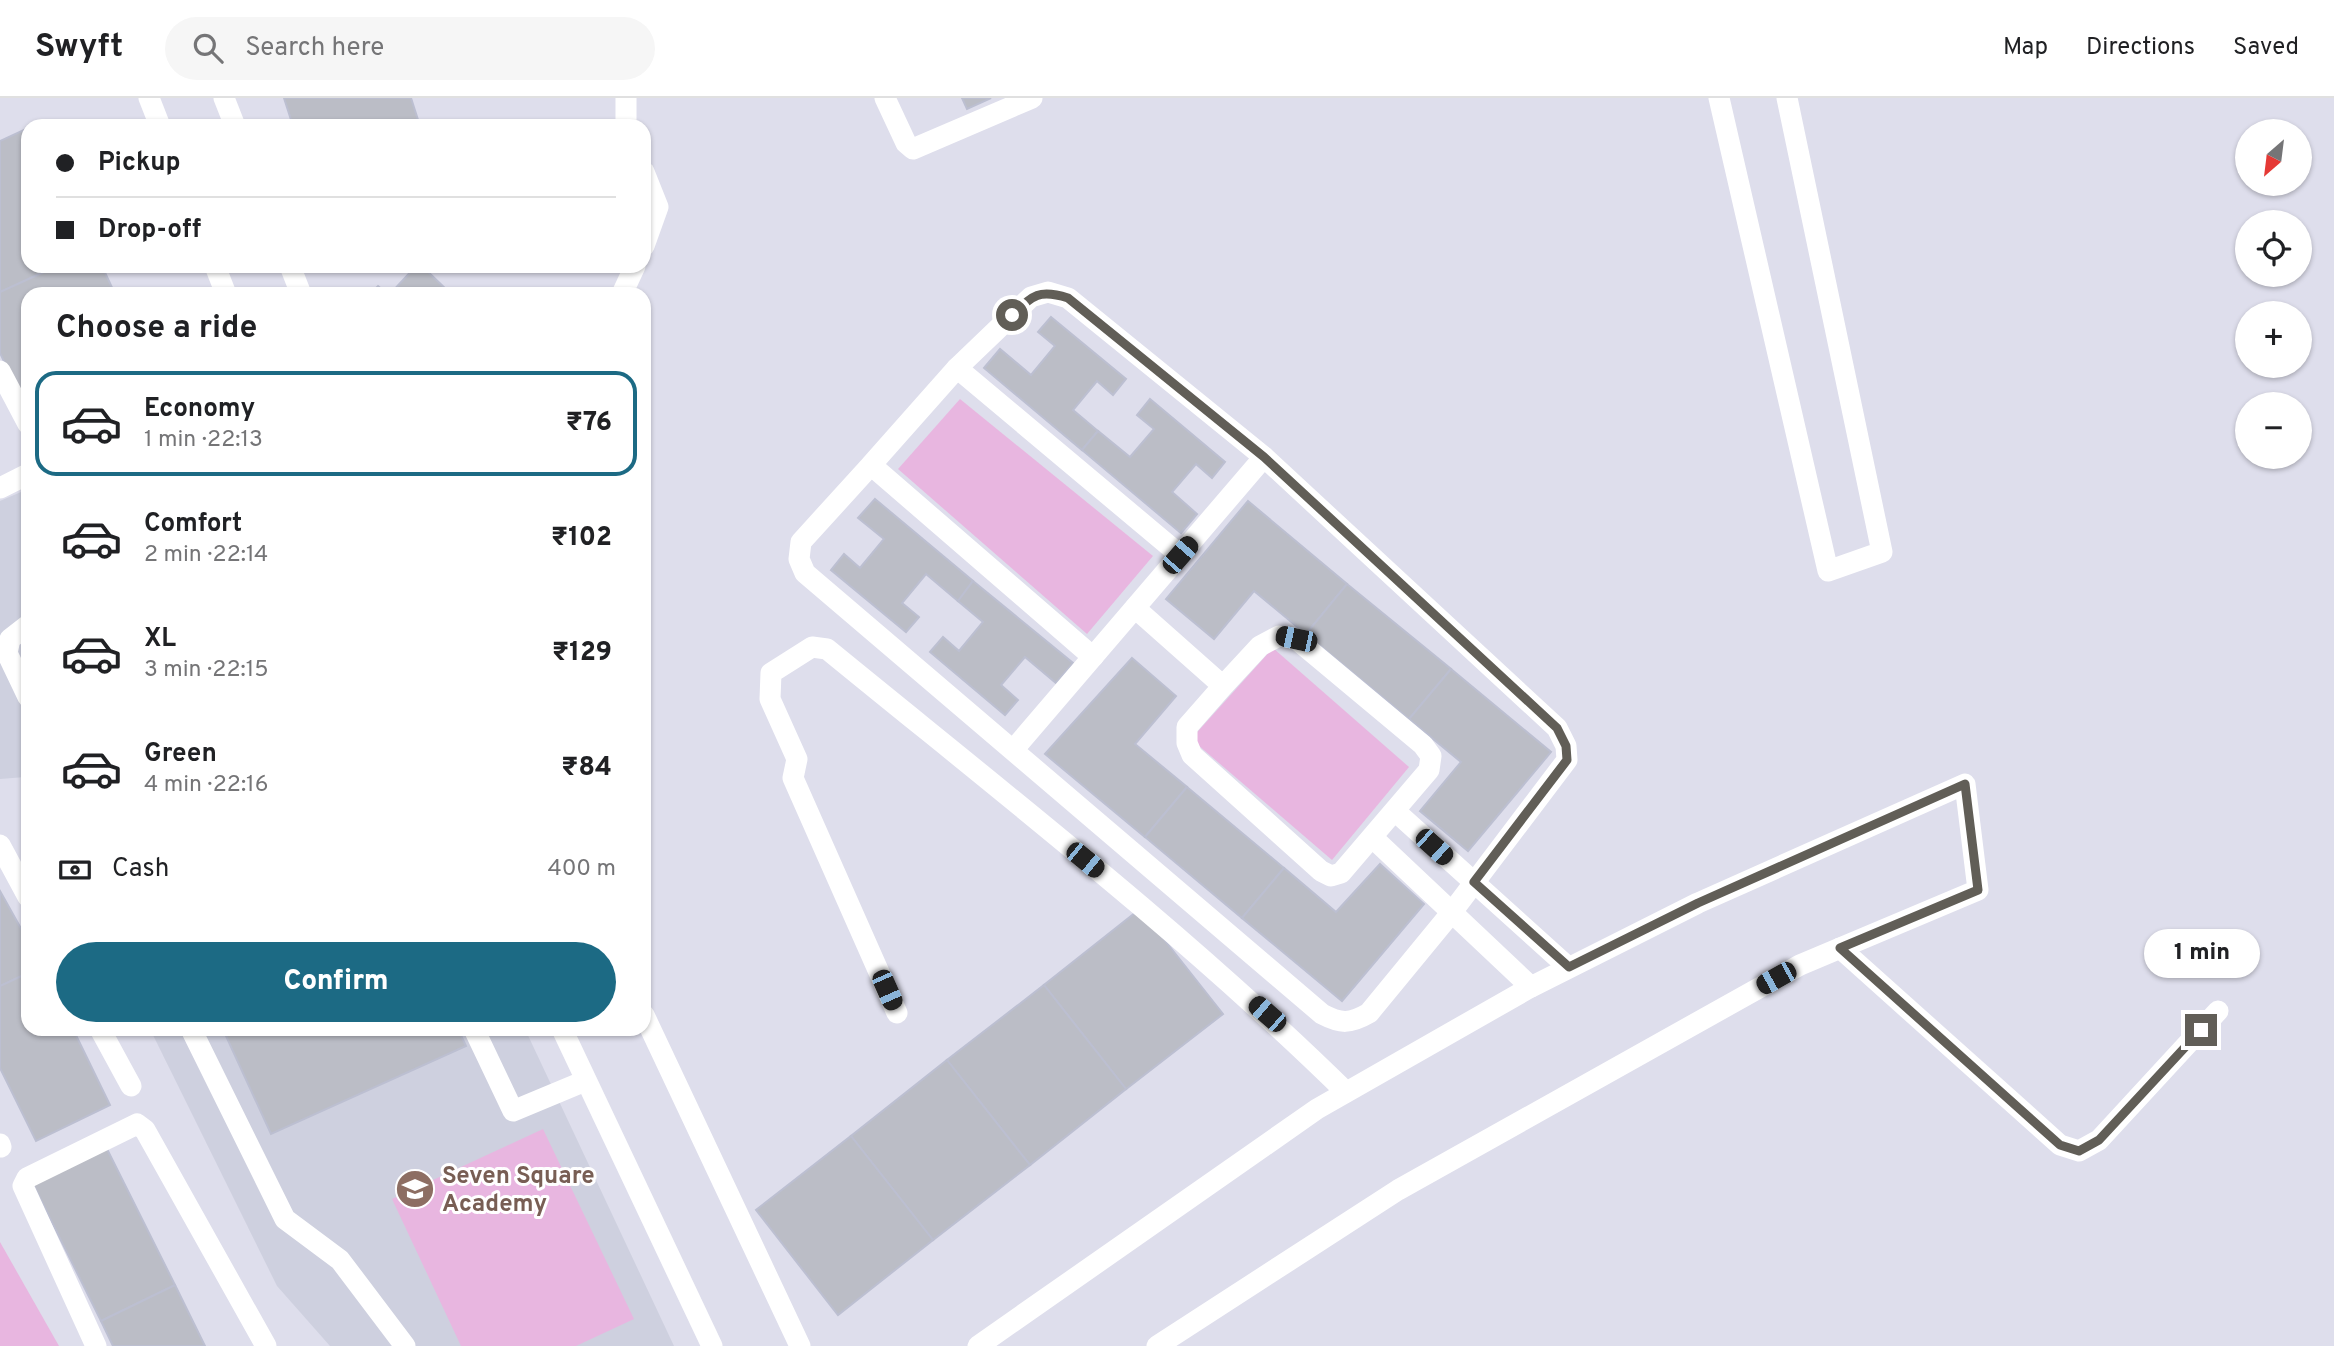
<!DOCTYPE html>
<html lang="en">
<head>
<meta charset="utf-8">
<style>
  body { margin:0; font-family:Overpass,sans-serif; background:#f6f6f6; color:#202124; height:100vh; display:flex; flex-direction:column; font-size:26px; white-space:nowrap }
  * { box-sizing:border-box; margin:0 }
  p { font-size:23px; color:#757577 }
  .icon { flex:none; width:38px; height:38px; fill:none; stroke:currentColor; stroke-width:2; stroke-linecap:round; stroke-linejoin:round }
  .map { position:relative; flex:1; overflow:hidden }
  .drawer { position:absolute; left:21px; top:189px; width:630px; height:749px; display:flex; flex-direction:column; background:#fff; border-radius:21px; box-shadow:0 2px 5px #0004 }
  .drawer>* { flex:none }
  .guide { position:absolute; left:21px; top:21px; width:630px; height:154px; border-radius:21px; box-shadow:0 2px 5px #0004; display:grid; align-content:center; height:154px; padding:0 35px; background:#fff }
  .needle { width:46px; rotate:208deg }
  .buttons { position:absolute; left:2235px; top:21px; display:grid; gap:14px }
  .buttons a { display:grid; place-items:center; width:77px; height:77px; border-radius:50%; background:#fff; box-shadow:0 2px 5px #0004; font-size:35px }
  .end { position:absolute; width:32px; height:32px; margin:-16px; border:9px solid #615e57; background:#fff; box-shadow:0 0 0 4px #fff }
  .from { border-radius:50% }
  .bubble { position:absolute; height:49px; border-radius:24px; background:#fff; box-shadow:0 2px 5px #0004; font-size:23px; font-weight:800; line-height:49px; text-align:center }
  .car { position:absolute; width:21px; height:42px; margin:-21px -10px; border-radius:9px; box-shadow:0 0 5px 2px #0007; background:linear-gradient(#222 24%,#8ab4d8 0 40%,#222 0 76%,#8ab4d8 0 86%,#222 0) }
  .guide b { display:flex; align-items:center; gap:24px; height:66px; font-size:26px }
  .guide b+b { border-top:2px solid #e0e0e0 }
  .guide i { width:18px; height:18px; background:#202124 }
  ul { padding:0; list-style:none }
  li { display:flex; align-items:center; gap:21px; height:105px; margin:0 14px 10px; padding:0 21px; border:4px solid transparent; border-radius:21px }
  li div { flex:1 }
  li b { display:block; font-size:26px }
  li em { font-style:normal; font-weight:800 }
  li.current { border-color:#1c6a84 }
  li>.icon { width:63px; height:63px; stroke-width:1.5 }
  h2 { padding:0 35px; font-size:32px; line-height:84px }
  .pay { display:flex; align-items:center; gap:18px; height:77px; padding:0 35px; font-size:26px }
  .pay p { margin-inline-start:auto }
  .cta { display:flex; gap:14px; margin-top:auto; padding:14px 35px }
  .cta a { flex:1; height:80px; border-radius:42px; background:#1c6a84; color:#fff; font-size:28px; font-weight:800; line-height:80px; text-align:center }
  header { display:flex; align-items:center; gap:42px; box-sizing:border-box; height:98px; padding:0 35px; background:#fff; border-bottom:2px solid #e0e0e0 }
  header strong { font-size:33px }
  nav { display:flex; gap:38px; margin-inline-start:auto; font-size:24px }
  .search { width:490px; height:63px; background:#f6f6f6; display:flex; align-items:center; gap:18px; box-sizing:border-box; padding:0 24px; border-radius:38px; color:#757577; font-size:26px }
  .map>svg:first-child { display:block }
</style>
</head>
<body>
<header>
<strong>Swyft</strong>
<div class="search"><svg class="icon" aria-label="search" viewBox="0 0 24 24"><circle cx="10" cy="10" r="6"/><path d="M15 15l6 6"/></svg>Search here</div>
<nav><a>Map</a><a>Directions</a><a>Saved</a></nav>
</header>
<div class="map">
<svg width="2334" height="1248" viewBox="0 0 2334 1248">
  <rect width="100%" height="100%" fill="#dedeec"/>
  <!-- education -->
  <g fill="#ced0df">
    <path d="M28,391V685L25,679L0,681V403Z"/>
    <path d="M150,931H525L674,1248H330L277,1188Z"/>
  </g>
  <!-- green -->
  <g fill="#e8b6e0">
    <path d="M960,301L1153,458L1087,536L898,371Z"/>
    <path d="M1273,550L1409,669L1332,762L1191,641Z"/>
    <path d="M543,1031L634,1221L576,1248H461L392,1101Z"/>
    <path d="M0,1144L59,1248H0Z"/>
  </g>
  <!-- building -->
  <g fill="#bbbdc6" stroke="#bcbfd1" stroke-width="2">
    <path d="M284,0H411L420,28H293Z"/>
    <path d="M962,0H991L967,11Z"/>
    <path d="M28,30V168H57L0,194V43Z"/>
    <path d="M57,168H102L115,196H28V315L0,255V194Z"/>
    <path d="M416,168H422L451,196H390Z"/>
    <path d="M378,188L387,196H370Z"/>
    <path d="M1051,219L1126,281L1113,297L1097,283L1073,312L1098,333L1082,352L984,270L1000,251L1031,277L1055,248L1038,234Z"/>
    <path d="M1150,301L1225,364L1212,380L1196,366L1172,394L1197,416L1181,435L1082,352L1098,333L1130,359L1154,331L1137,317Z"/>
    <path d="M875,401L973,483L958,503L926,476L902,505L919,519L906,534L831,472L844,456L860,470L884,441L858,420Z"/>
    <path d="M1248,403L1347,486L1306,536L1254,493L1214,541L1166,501Z"/>
    <path d="M973,483L1073,565L1056,585L1025,559L1001,587L1018,602L1005,617L930,554L943,539L959,553L983,524L958,503Z"/>
    <path d="M1347,486L1451,571L1409,621L1306,536Z"/>
    <path d="M1132,560L1176,598L1135,646L1187,689L1145,739L1045,656Z"/>
    <path d="M1451,571L1551,654L1468,753L1420,713L1461,664L1409,621Z"/>
    <path d="M1187,689L1284,770L1242,820L1145,739Z"/>
    <path d="M1380,766L1424,806L1342,903L1242,820L1284,770L1336,814Z"/>
    <path d="M0,793L28,843V875L0,888Z"/>
    <path d="M1140,811L1223,916L1126,991L1044,887Z"/>
    <path d="M28,875V931H73L110,1007L36,1043L0,970V888Z"/>
    <path d="M1044,887L1126,991L1030,1067L947,962Z"/>
    <path d="M243,931H458L466,948L271,1036L226,938Z"/>
    <path d="M947,962L1030,1067L933,1142L851,1038Z"/>
    <path d="M851,1038L933,1142L838,1217L756,1112Z"/>
    <path d="M106,1049L175,1187L101,1223L32,1084Z"/>
    <path d="M175,1187L205,1248H113L101,1223Z"/>
  </g>
  <g fill="none" stroke-linecap="round" stroke-linejoin="round">
    <!-- minor -->
    <g stroke="#fff" stroke-width="21">
      <path d="M149,0L160,28"/>
      <path d="M224,0L235,28"/>
      <path d="M885,0L906,45L913,51L1032,0"/>
      <path d="M1719,0L1828,473L1882,454L1787,0"/>
      <path d="M626,28V0"/>
      <path d="M644,74L658,109L644,148"/>
      <path d="M215,168L226,196"/>
      <path d="M290,168L301,196"/>
      <path d="M622,196L635,168"/>
      <path d="M957,270L1180,457"/>
      <path d="M0,273L28,326"/>
      <path d="M871,367L801,444L799,461L805,475L1322,916C1341,926 1350,926 1369,915L1452,814L1567,662L1566,648L1557,630L1264,359L1068,200L1048,194L1031,199L957,270L871,367L1093,559"/>
      <path d="M0,390L28,376"/>
      <path d="M1135,510L1223,588L1187,629V645L1192,657L1321,773L1331,778L1341,775L1429,672L1431,658L1423,647L1296,541L1279,538L1260,548L1223,588"/>
      <path d="M28,527L10,541L7,555L28,599"/>
      <path d="M1014,651L1264,359"/>
      <path d="M1395,713L1568,869"/>
      <path d="M1373,740L1531,889"/>
      <path d="M0,747L28,799"/>
      <path d="M1840,850L2060,1047L2079,1053L2099,1042L2218,913"/>
      <path d="M897,915L793,680L797,661L770,601L771,575L812,549L827,551C1003,695 1184,835 1346,994"/>
      <path d="M644,917L800,1248"/>
      <path d="M100,931L131,988"/>
      <path d="M191,931L285,1121L340,1162L405,1248"/>
      <path d="M474,931L513,1013L585,983"/>
      <path d="M562,931L712,1248"/>
      <path d="M0,1046L1,1049"/>
      <path d="M96,1248L23,1088L27,1080L137,1026L145,1032L266,1248"/>
      <path d="M978,1248L1317,1011L1531,889L1698,805L1965,686L1978,792L1800,867L1398,1092L1157,1248"/>
    </g>
  </g>
  <g fill="none" stroke-linecap="round" stroke-linejoin="round">
    <!-- route -->
    <path stroke="#615e57" stroke-width="9" d="M1012,217C1033,197 1039,191 1068,200L1264,359L1557,630L1566,648L1567,662L1474,784L1569,869L1698,805L1965,686L1978,792L1840,850L2060,1047L2079,1053L2099,1042L2201,932"/>
  </g>
  <!-- icons -->
  <defs>
    <g id="school-disc" transform="scale(2.0125)"><circle r="9.5" fill="#8d6e63" stroke="#fff"/><path d="M0-5L7-2L0 1L-7-2ZM-4 1L0 2.5L4 1V4Q0 6-4 4Z" fill="#fff"/></g>
  </defs>
  <g fill-rule="evenodd">
    <use href="#school-disc" x="415" y="1091"/>
  </g>
  <g text-anchor="middle" stroke-width="6" stroke-linejoin="round" paint-order="stroke">
    <!-- education labels -->
    <g font-size="24" font-weight="bold" fill="#785e54" stroke="#fff" text-anchor="start">
      <text x="442" y="1085">Seven Square<tspan x="442" dy="28">Academy</tspan></text>
    </g>
  </g>
</svg>
<div class="buttons">
<a><svg class="needle" viewBox="-14 -14 28 28"><path d="M0-13l5 13h-10z" fill="#e53935"/><path d="M0 13l5-13h-10z" fill="#757577"/></svg></a>
<a><svg class="icon" aria-label="locate" viewBox="0 0 24 24"><circle cx="12" cy="12" r="6"/><path d="M12 2v4M12 18v4M2 12h4M18 12h4"/></svg></a>
<a>+</a>
<a>−</a>
</div>
<i class="end from" style="left:1012px;top:217px"></i>
<i class="end" style="left:2201px;top:932px"></i>
<div class="bubble" style="left:2144px;top:831px;width:116px">1 min</div>
<i class="car" style="left:1180px;top:457px;rotate:41deg"></i>
<i class="car" style="left:1296px;top:541px;rotate:282deg"></i>
<i class="car" style="left:1434px;top:749px;rotate:132deg"></i>
<i class="car" style="left:1085px;top:762px;rotate:129deg"></i>
<i class="car" style="left:1776px;top:880px;rotate:241deg"></i>
<i class="car" style="left:887px;top:892px;rotate:156deg"></i>
<i class="car" style="left:1267px;top:916px;rotate:311deg"></i>
<div class="guide">
<b><i class="from"></i>Pickup</b>
<b><i></i>Drop-off</b>
</div>
<section class="drawer">
<h2>Choose a ride</h2>
<ul>
<li class="current"><svg class="icon" aria-label="car" viewBox="0 0 24 24"><path d="M5 17H2v-5l4-1 3-4h7l3 4 3 1v5h-3M9 17h6M6 11h13"/><circle cx="7" cy="17" r="2"/><circle cx="17" cy="17" r="2"/></svg><div><b>Economy</b><p>1 min · 22:13</p></div><em>₹76</em></li>
<li><svg class="icon" aria-label="car" viewBox="0 0 24 24"><path d="M5 17H2v-5l4-1 3-4h7l3 4 3 1v5h-3M9 17h6M6 11h13"/><circle cx="7" cy="17" r="2"/><circle cx="17" cy="17" r="2"/></svg><div><b>Comfort</b><p>2 min · 22:14</p></div><em>₹102</em></li>
<li><svg class="icon" aria-label="car" viewBox="0 0 24 24"><path d="M5 17H2v-5l4-1 3-4h7l3 4 3 1v5h-3M9 17h6M6 11h13"/><circle cx="7" cy="17" r="2"/><circle cx="17" cy="17" r="2"/></svg><div><b>XL</b><p>3 min · 22:15</p></div><em>₹129</em></li>
<li><svg class="icon" aria-label="car" viewBox="0 0 24 24"><path d="M5 17H2v-5l4-1 3-4h7l3 4 3 1v5h-3M9 17h6M6 11h13"/><circle cx="7" cy="17" r="2"/><circle cx="17" cy="17" r="2"/></svg><div><b>Green</b><p>4 min · 22:16</p></div><em>₹84</em></li>
</ul>
<div class="pay"><svg class="icon" aria-label="cash" viewBox="0 0 24 24"><path d="M3 7h18v10H3z"/><circle cx="12" cy="12" r="2"/></svg>Cash<p>400 m</p></div>
<div class="cta"><a>Confirm</a></div>
</section>
</div>
</body>
</html>
